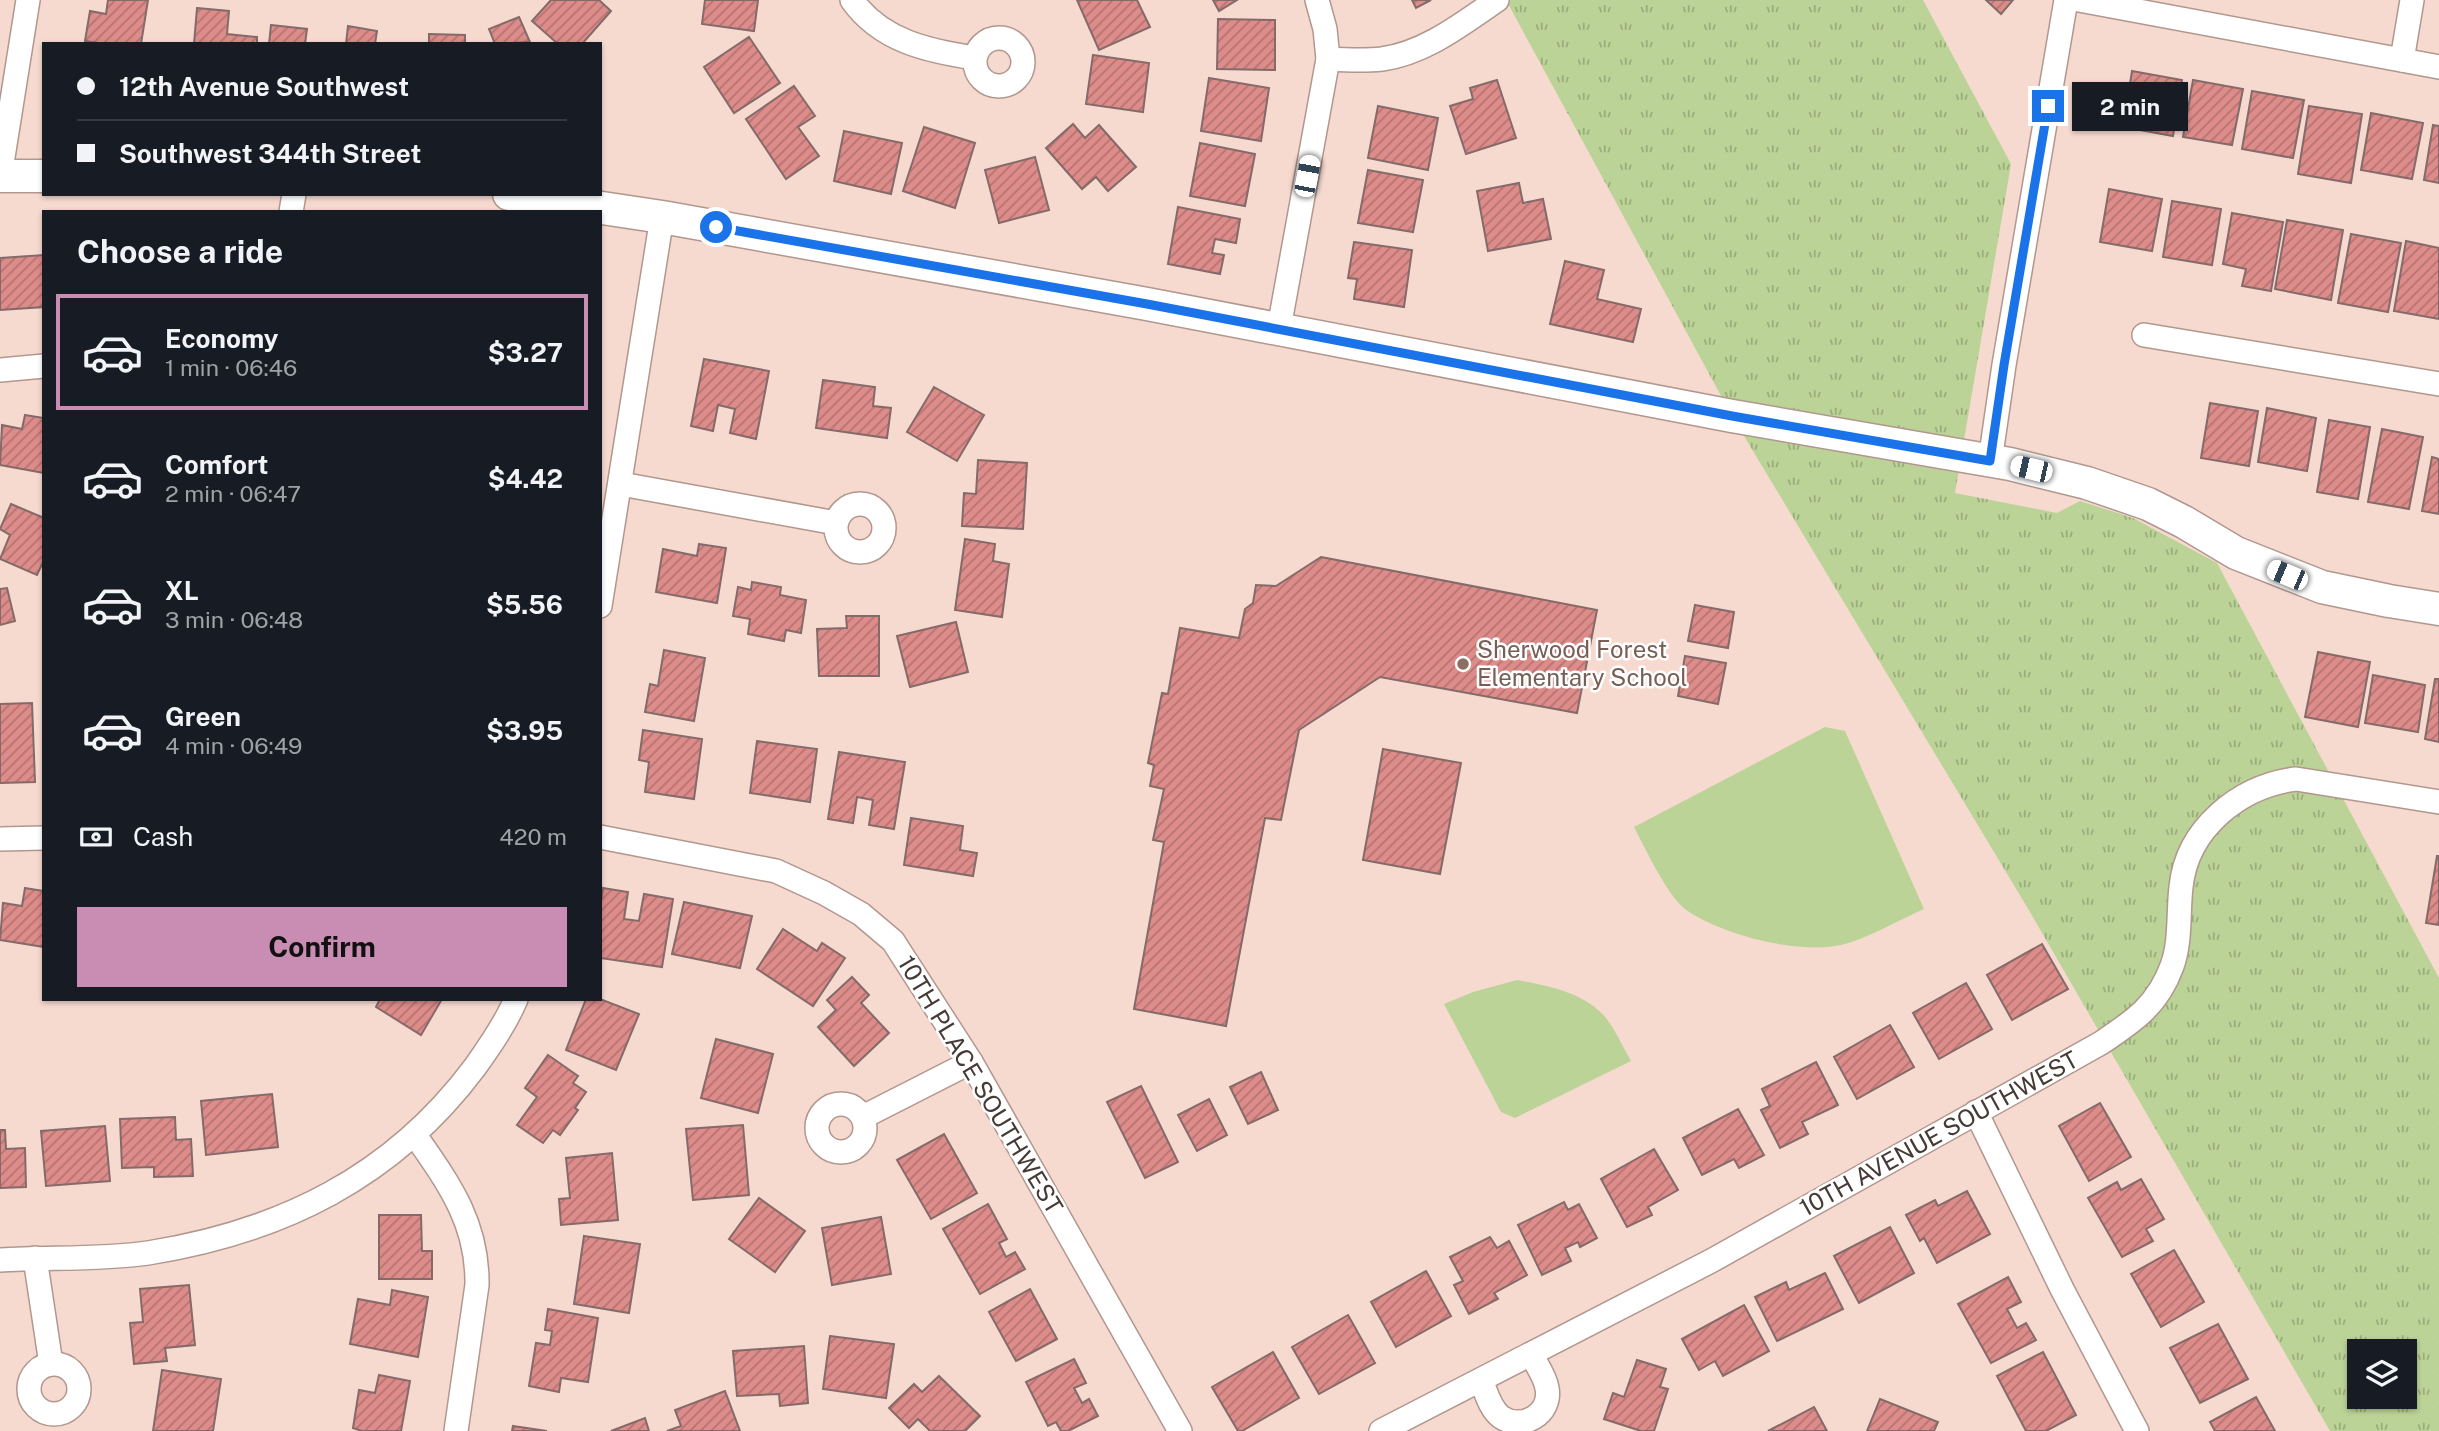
<!DOCTYPE html>
<html lang="en">
<head>
<meta charset="utf-8">
<style>
  body { margin:0; font-family:"Public Sans",sans-serif; background:#242831; color:#f1f3f6; height:100vh; display:flex; flex-direction:column; font-size:26px; white-space:nowrap }
  * { box-sizing:border-box; margin:0 }
  p { font-size:23px; color:#9ea1a6 }
  .icon { flex:none; width:38px; height:38px; fill:none; stroke:currentColor; stroke-width:2; stroke-linecap:round; stroke-linejoin:round }
  .map { position:relative; flex:1; overflow:hidden }
  .sheet { position:absolute; left:42px; top:210px; width:560px; height:791px; display:flex; flex-direction:column; background:#171b24; border-radius:0px; box-shadow:0 2px 5px #0004 }
  .sheet>* { flex:none }
  .guide { position:absolute; left:42px; top:42px; width:560px; height:154px; border-radius:0px; box-shadow:0 2px 5px #0004; display:grid; align-content:center; height:154px; padding:0 35px; background:#171b24 }
  .buttons { position:absolute; left:2347px; top:1339px; display:grid; gap:14px }
  .buttons a { display:grid; place-items:center; width:70px; height:70px; border-radius:0px; background:#171b24; box-shadow:0 2px 5px #0004; font-size:35px }
  .end { position:absolute; width:32px; height:32px; margin:-16px; border:9px solid #1a73e8; background:#fff; box-shadow:0 0 0 4px #fff }
  .from { border-radius:50% }
  .bubble { position:absolute; height:49px; border-radius:0px; background:#171b24; box-shadow:0 2px 5px #0004; font-size:23px; font-weight:700; line-height:49px; text-align:center }
  .car { position:absolute; width:21px; height:42px; margin:-21px -10px; border-radius:9px; box-shadow:0 0 5px 2px #0007; background:linear-gradient(#fff 24%,#345 0 40%,#fff 0 76%,#345 0 86%,#fff 0) }
  .guide b { display:flex; align-items:center; gap:24px; height:66px; font-size:26px }
  .guide b+b { border-top:2px solid #363941 }
  .guide i { width:18px; height:18px; background:#f1f3f6 }
  ul { padding:0; list-style:none }
  li { display:flex; align-items:center; gap:21px; height:116px; margin:0 14px 10px; padding:0 21px; border:4px solid transparent; border-radius:0px }
  li div { flex:1 }
  li b { display:block; font-size:26px }
  li em { font-style:normal; font-weight:700 }
  li.on { border-color:#c98cb3 }
  li>.icon { width:63px; height:63px; stroke-width:1.5 }
  h2 { padding:0 35px; font-size:32px; line-height:84px }
  .pay { display:flex; align-items:center; gap:18px; height:77px; padding:0 35px; font-size:26px }
  .pay p { margin-inline-start:auto }
  .primary-button { display:flex; gap:14px; margin-top:auto; padding:14px 35px }
  .primary-button a { flex:1; height:80px; border-radius:0px; background:#c98cb3; color:#111; font-size:28px; font-weight:700; line-height:80px; text-align:center }
  .map>svg:first-child { display:block }
</style>
</head>
<body>
<div class="map">
<svg width="2439" height="1431" viewBox="0 0 2439 1431">
  <defs>
    <pattern id="grass-tufts" width="24" height="20" patternUnits="userSpaceOnUse" patternTransform="scale(1.75)"><rect width="24" height="20" fill="#bbd396"/><path d="M3 7l-1-3M5 7V3M7 7l1-3M15 17l-1-3M17 17v-4M19 17l1-3" fill="none" stroke="#9aac7b"/></pattern>
    <pattern id="building-hatch" width="6" height="6" patternUnits="userSpaceOnUse" patternTransform="scale(1.75)"><rect width="6" height="6" fill="#dd8c8a"/><path d="M-1 1l2-2M0 6l6-6M5 7l2-2" fill="none" stroke="#b57372"/></pattern>
  </defs>
  <rect width="100%" height="100%" fill="#f6dad0"/>
  <!-- grass -->
  <path fill="url(#grass-tufts)" fill-rule="evenodd" d="M1506,0H1923L2011,164L1955,493L2057,513L2080,501L2133,518L2217,563L2439,978V1431H2330L2030,912L1732,416ZM2359,1351H2404V1396H2359Z"/>
  <!-- pitch -->
  <g fill="#bbd396">
    <path d="M1825,727L1845,731L1924,909C1899,920 1872,936 1845,944C1802,956 1721,935 1685,909C1667,895 1645,848 1634,827Z"/>
    <path d="M1517,980C1548,986 1584,992 1606,1018C1616,1031 1623,1047 1631,1061L1515,1118L1501,1112L1444,1004L1473,992Z"/>
  </g>
  <!-- building -->
  <g fill="url(#building-hatch)" stroke="#846a69" stroke-width="2">
    <path d="M108,0H148L141,44H104L85,41L90,11L106,14Z"/>
    <path d="M551,0H599L611,11L582,44H558L532,21Z"/>
    <path d="M705,0H758L754,31L702,24Z"/>
    <path d="M1077,0H1137L1150,27L1099,50Z"/>
    <path d="M1213,0H1237L1219,11Z"/>
    <path d="M1412,0H1431L1416,8Z"/>
    <path d="M1986,0H2013L2001,14Z"/>
    <path d="M197,8L229,11L227,34L257,37V44H194Z"/>
    <path d="M519,17L530,42L495,44L489,29Z"/>
    <path d="M1218,19L1275,20V70L1217,69Z"/>
    <path d="M271,25L307,29L305,44H269Z"/>
    <path d="M348,26L377,31L375,44H346Z"/>
    <path d="M429,34L465,35V44H429Z"/>
    <path d="M749,37L780,83L734,113L704,67Z"/>
    <path d="M1093,55L1149,63L1143,112L1086,104Z"/>
    <path d="M2132,71L2182,80L2173,136L2123,127Z"/>
    <path d="M1209,78L1269,88L1261,141L1201,131Z"/>
    <path d="M1497,80L1516,138L1466,154L1450,106L1473,99L1470,88Z"/>
    <path d="M2193,80L2243,89L2232,145L2183,137Z"/>
    <path d="M794,86L815,116L798,127L819,156L786,179L746,119Z"/>
    <path d="M2252,91L2304,100L2293,158L2242,149Z"/>
    <path d="M1378,106L1438,118L1428,170L1368,158Z"/>
    <path d="M2309,106L2362,114L2351,183L2298,174Z"/>
    <path d="M2371,113L2423,123L2412,179L2361,170Z"/>
    <path d="M1073,124L1085,138L1099,125L1136,167L1108,191L1096,177L1082,189L1046,148Z"/>
    <path d="M2433,125L2439,126V183L2424,180Z"/>
    <path d="M924,127L975,143L955,208L903,191Z"/>
    <path d="M844,131L902,143L891,194L834,181Z"/>
    <path d="M1200,143L1255,154L1245,206L1190,196Z"/>
    <path d="M1035,157L1049,210L999,223L985,170Z"/>
    <path d="M1368,170L1423,180L1413,232L1358,223Z"/>
    <path d="M1519,183L1523,203L1543,199L1551,239L1488,251L1477,191Z"/>
    <path d="M2109,189L2162,199L2152,251L2100,242Z"/>
    <path d="M2172,201L2221,209L2212,265L2163,257Z"/>
    <path d="M1178,207L1240,219L1236,243L1215,239L1212,253L1224,255L1220,274L1168,264Z"/>
    <path d="M2232,213L2283,222L2271,291L2242,286L2246,269L2223,264Z"/>
    <path d="M2287,220L2343,230L2331,300L2275,289Z"/>
    <path d="M2351,234L2401,243L2388,312L2338,303Z"/>
    <path d="M2406,241L2439,248V319L2394,311Z"/>
    <path d="M1354,242L1412,250L1404,307L1354,299L1357,279L1348,278Z"/>
    <path d="M44,255V307L0,310V258Z"/>
    <path d="M1565,261L1604,270L1597,299L1641,309L1633,342L1550,324Z"/>
    <path d="M704,359L769,371L756,439L730,433L735,409L718,405L713,431L691,426Z"/>
    <path d="M823,380L875,387L873,406L891,408L887,438L816,428Z"/>
    <path d="M934,387L984,415L957,461L907,432Z"/>
    <path d="M2210,403L2258,411L2249,466L2201,458Z"/>
    <path d="M2267,408L2316,418L2307,471L2258,462Z"/>
    <path d="M25,415L44,418V473L0,465L2,425L22,429Z"/>
    <path d="M2329,420L2370,427L2358,499L2317,492Z"/>
    <path d="M2382,429L2423,437L2409,509L2368,502Z"/>
    <path d="M2432,457L2439,459V514L2422,511Z"/>
    <path d="M978,460L1027,463L1023,529L962,526L964,493L976,494Z"/>
    <path d="M11,504L44,518V560L37,575L0,559L10,535L0,529Z"/>
    <path d="M965,539L995,544L993,561L1009,564L1002,617L955,610Z"/>
    <path d="M699,544L726,548L717,603L656,592L663,549L697,556Z"/>
    <path d="M1321,557L1597,610L1577,713L1380,677L1299,730L1281,820L1265,818L1226,1026L1134,1009L1164,842L1153,840L1164,789L1150,786L1154,765L1148,763L1162,693L1168,694L1180,628L1239,638L1245,609L1253,603L1256,585L1276,586Z"/>
    <path d="M752,582L781,587L780,595L806,600L801,633L786,630L784,641L748,634L750,619L733,616L738,587L751,590Z"/>
    <path d="M7,588L15,621L0,625V589Z"/>
    <path d="M1695,605L1734,612L1728,648L1688,641Z"/>
    <path d="M846,616H879V676H819L817,629L847,628Z"/>
    <path d="M956,622L968,672L910,687L897,636Z"/>
    <path d="M664,650L705,658L694,721L645,712L650,684L658,686Z"/>
    <path d="M2318,652L2370,662L2358,727L2305,717Z"/>
    <path d="M1685,656L1726,663L1718,704L1678,696Z"/>
    <path d="M2373,675L2425,685L2418,732L2365,723Z"/>
    <path d="M2435,679H2439V742L2425,739Z"/>
    <path d="M32,703L35,782L0,783V704Z"/>
    <path d="M643,730L702,739L694,799L645,792L649,762L639,760Z"/>
    <path d="M757,741L817,749L810,802L750,793Z"/>
    <path d="M1383,749L1461,763L1440,874L1363,860Z"/>
    <path d="M839,752L905,762L894,829L869,825L873,800L857,797L853,823L828,819Z"/>
    <path d="M911,818L963,826L960,850L977,853L973,876L904,865Z"/>
    <path d="M2437,856H2439V925L2426,923Z"/>
    <path d="M25,888L44,891V947L0,940L3,903L22,906Z"/>
    <path d="M603,888L628,892L624,919L639,921L644,894L673,899L662,967L600,958V908Z"/>
    <path d="M684,902L752,916L740,968L672,954Z"/>
    <path d="M783,929L817,951L822,943L845,958L813,1006L757,969Z"/>
    <path d="M2042,944L2068,989L2012,1020L1987,975Z"/>
    <path d="M852,977L869,995L861,1003L889,1033L854,1066L818,1027L836,1010L827,1000Z"/>
    <path d="M1966,983L1992,1029L1939,1059L1913,1013Z"/>
    <path d="M380,999H442L421,1035L376,1007Z"/>
    <path d="M586,999H600L639,1014L616,1070L566,1050Z"/>
    <path d="M1890,1025L1914,1067L1857,1099L1834,1057Z"/>
    <path d="M716,1039L773,1054L758,1113L701,1098Z"/>
    <path d="M548,1055L578,1076L573,1083L586,1092L575,1108L578,1110L560,1135L553,1130L543,1143L517,1125L537,1097L525,1088Z"/>
    <path d="M1816,1062L1838,1105L1802,1122L1808,1134L1780,1148L1761,1110L1770,1106L1762,1089Z"/>
    <path d="M1261,1072L1278,1110L1248,1124L1230,1087Z"/>
    <path d="M1141,1086L1178,1162L1145,1178L1107,1102Z"/>
    <path d="M272,1094L278,1147L206,1155L201,1101Z"/>
    <path d="M1209,1099L1227,1135L1197,1151L1178,1115Z"/>
    <path d="M2100,1103L2131,1157L2089,1181L2059,1126Z"/>
    <path d="M1738,1109L1764,1155L1739,1168L1734,1159L1702,1175L1683,1138Z"/>
    <path d="M175,1117L176,1140L191,1139L193,1176L154,1177V1167L122,1168L120,1119Z"/>
    <path d="M743,1125L749,1195L693,1200L686,1129Z"/>
    <path d="M105,1126L110,1181L46,1186L41,1131Z"/>
    <path d="M0,1130H5L6,1149L25,1148L26,1187L0,1188Z"/>
    <path d="M944,1134L977,1193L931,1219L897,1160Z"/>
    <path d="M1654,1149L1678,1190L1648,1207L1652,1215L1627,1227L1601,1179Z"/>
    <path d="M612,1153L618,1220L561,1225L559,1199L570,1198L566,1158Z"/>
    <path d="M2141,1179L2164,1219L2146,1229L2153,1241L2122,1257L2088,1198L2117,1182L2121,1190Z"/>
    <path d="M1967,1191L1990,1234L1937,1263L1924,1238L1920,1241L1906,1215L1935,1200L1938,1206Z"/>
    <path d="M759,1198L805,1231L775,1272L729,1239Z"/>
    <path d="M1564,1202L1568,1210L1579,1204L1597,1238L1580,1247L1578,1242L1565,1248L1571,1261L1542,1275L1518,1225Z"/>
    <path d="M988,1204L1007,1239L999,1243L1006,1257L1015,1252L1025,1269L980,1294L943,1229Z"/>
    <path d="M379,1215H421L422,1251H432V1279H379Z"/>
    <path d="M881,1217L891,1274L832,1285L822,1228Z"/>
    <path d="M1890,1227L1914,1273L1859,1303L1834,1256Z"/>
    <path d="M584,1236L640,1244L629,1313L574,1304Z"/>
    <path d="M1490,1237L1497,1248L1509,1241L1527,1275L1494,1293L1498,1299L1469,1314L1454,1285L1463,1281L1450,1257Z"/>
    <path d="M2174,1250L2204,1302L2161,1327L2131,1274Z"/>
    <path d="M1426,1271L1451,1316L1396,1347L1371,1302Z"/>
    <path d="M1825,1273L1843,1309L1777,1341L1755,1297L1786,1282L1789,1290Z"/>
    <path d="M2008,1277L2021,1302L2007,1309L2017,1328L2026,1323L2036,1340L1991,1363L1958,1304Z"/>
    <path d="M189,1285L195,1345L165,1348L167,1361L134,1364L130,1323L143,1322L140,1289Z"/>
    <path d="M1030,1289L1057,1339L1016,1361L989,1312Z"/>
    <path d="M392,1290L428,1297L418,1357L350,1344L358,1299L390,1305Z"/>
    <path d="M1744,1305L1769,1351L1723,1376L1715,1361L1699,1370L1682,1339Z"/>
    <path d="M548,1309L598,1318L588,1382L561,1378L559,1392L529,1386L536,1343L550,1345L552,1331L545,1330Z"/>
    <path d="M1348,1315L1375,1363L1319,1394L1292,1347Z"/>
    <path d="M2218,1324L2248,1379L2200,1403L2170,1348Z"/>
    <path d="M830,1336L894,1344L886,1398L823,1389Z"/>
    <path d="M804,1346L808,1403L780,1406L779,1394L737,1396L733,1351Z"/>
    <path d="M1273,1352L1299,1398L1242,1431H1238L1212,1387Z"/>
    <path d="M2043,1352L2076,1415L2046,1431H2026L1997,1376Z"/>
    <path d="M1074,1359L1086,1383L1074,1388L1082,1403L1089,1399L1098,1416L1068,1431H1061L1056,1422L1048,1426L1026,1382Z"/>
    <path d="M1637,1360L1666,1369L1660,1387L1668,1389L1654,1431H1641L1604,1419L1613,1393L1624,1397Z"/>
    <path d="M162,1370L221,1379L213,1431H153Z"/>
    <path d="M379,1375L410,1381L401,1431H362L353,1428L359,1390L375,1393Z"/>
    <path d="M939,1376L980,1416L965,1431H930L918,1419L909,1428L889,1408L914,1384L922,1392Z"/>
    <path d="M725,1391L740,1431H667L681,1426L675,1410Z"/>
    <path d="M2256,1397L2275,1431H2215L2210,1422Z"/>
    <path d="M1880,1399L1938,1422L1934,1431H1867Z"/>
    <path d="M1814,1407L1827,1431H1768Z"/>
    <path d="M645,1418L649,1431H611Z"/>
    <path d="M513,1426L547,1431H512Z"/>
  </g>
  <g fill="none" stroke-linecap="round" stroke-linejoin="round">
    <!-- street casing -->
    <g stroke="#b1978e" stroke-width="26">
      <g id="street">
        <path d="M852,0C881,41 928,51 975,58"/>
        <path d="M2079,0L2439,67"/>
        <circle cx="999" cy="62" r="24"/>
        <path d="M1328,59C1346,60 1364,61 1382,59C1425,53 1462,24 1497,0"/>
        <path d="M2402,60L2412,0"/>
        <path d="M0,176L28,0"/>
        <path d="M291,212L294,194"/>
        <path d="M1279,328L1328,59L1325,29L1317,0"/>
        <path d="M2144,335L2439,384"/>
        <path d="M0,370L44,366"/>
        <path d="M1990,461L2004,365L2066,0"/>
        <path d="M621,484L836,523"/>
        <circle cx="860" cy="528" r="24"/>
        <path d="M600,606L662,217"/>
        <path d="M600,837L776,871L824,893L861,914L893,941L971,1062L1180,1431"/>
        <path d="M0,839L44,838"/>
        <circle cx="841" cy="1128" r="24"/>
        <path d="M1976,1112L2062,1289L2137,1431"/>
        <path d="M863,1117L971,1062"/>
        <path d="M415,1135C449,1184 478,1223 477,1285L456,1431"/>
        <path d="M35,1258L51,1364"/>
        <path d="M0,1260C49,1257 99,1260 148,1253C281,1232 393,1177 475,1067C490,1046 506,1023 516,999"/>
        <circle cx="54" cy="1389" r="25"/>
        <path d="M1481,1380C1486,1392 1490,1409 1501,1417C1522,1431 1552,1414 1547,1388C1545,1376 1536,1364 1531,1354"/>
        <path d="M1381,1431L1711,1261L2101,1043C2134,1021 2158,1005 2172,966C2181,942 2178,912 2181,887C2187,828 2240,786 2296,779L2439,802"/>
      </g>
    </g>
    <!-- secondary casing -->
    <g stroke="#b1978e" stroke-width="35">
      <g id="secondary">
        <path d="M0,176H44"/>
        <path d="M509,194L662,217L1147,304L1732,416L2010,464L2087,483L2148,504L2184,522L2236,553L2322,587L2389,601L2439,609"/>
      </g>
    </g>
    <!-- street -->
    <use href="#street" stroke="#fff" stroke-width="23"/>
    <!-- secondary -->
    <use href="#secondary" stroke="#fff" stroke-width="32"/>
  </g>
  <g fill="none" stroke-linecap="round" stroke-linejoin="round">
    <!-- route -->
    <path stroke="#1a73e8" stroke-width="9" d="M716,227L1147,304L1732,416L1990,461L2004,365L2048,106"/>
  </g>
  <!-- markers -->
  <circle fill="#8d6e63" stroke="#fff" stroke-width="2.5" cx="1463" cy="664" r="7"/>
  <g text-anchor="middle" stroke-width="5" stroke-linejoin="round" paint-order="stroke">
    <!-- education labels -->
    <g font-size="24" fill="#785e54" stroke="#fff" text-anchor="start">
      <text x="1477" y="658">Sherwood Forest<tspan x="1477" dy="28">Elementary School</tspan></text>
    </g>
    <!-- street labels -->
    <g font-size="24" fill="#453a36" stroke="#fff">
      <text transform="translate(980 1085) rotate(59)" y="8">10TH PLACE SOUTHWEST</text>
      <text transform="translate(1939 1134) rotate(-29)" y="8">10TH AVENUE SOUTHWEST</text>
    </g>
  </g>
</svg>
<div class="buttons">
<a><svg class="icon" aria-label="layers" viewBox="0 0 24 24"><path d="M12 4l9 5-9 5-9-5zM3 14l9 5 9-5"/></svg></a>
</div>
<i class="end from" style="left:716px;top:227px"></i>
<i class="end" style="left:2048px;top:106px"></i>
<div class="bubble" style="left:2072px;top:82px;width:116px">2 min</div>
<i class="car" style="left:1307px;top:176px;rotate:11deg"></i>
<i class="car" style="left:2031px;top:469px;rotate:283deg"></i>
<i class="car" style="left:2287px;top:575px;rotate:293deg"></i>
<div class="guide">
<b><i class="from"></i>12th Avenue Southwest</b>
<b><i></i>Southwest 344th Street</b>
</div>
<section class="sheet">
<h2>Choose a ride</h2>
<ul>
<li class="on"><svg class="icon" aria-label="car" viewBox="0 0 24 24"><path d="M5 17H2v-5l4-1 3-4h7l3 4 3 1v5h-3M9 17h6M6 11h13"/><circle cx="7" cy="17" r="2"/><circle cx="17" cy="17" r="2"/></svg><div><b>Economy</b><p>1 min · 06:46</p></div><em>$3.27</em></li>
<li><svg class="icon" aria-label="car" viewBox="0 0 24 24"><path d="M5 17H2v-5l4-1 3-4h7l3 4 3 1v5h-3M9 17h6M6 11h13"/><circle cx="7" cy="17" r="2"/><circle cx="17" cy="17" r="2"/></svg><div><b>Comfort</b><p>2 min · 06:47</p></div><em>$4.42</em></li>
<li><svg class="icon" aria-label="car" viewBox="0 0 24 24"><path d="M5 17H2v-5l4-1 3-4h7l3 4 3 1v5h-3M9 17h6M6 11h13"/><circle cx="7" cy="17" r="2"/><circle cx="17" cy="17" r="2"/></svg><div><b>XL</b><p>3 min · 06:48</p></div><em>$5.56</em></li>
<li><svg class="icon" aria-label="car" viewBox="0 0 24 24"><path d="M5 17H2v-5l4-1 3-4h7l3 4 3 1v5h-3M9 17h6M6 11h13"/><circle cx="7" cy="17" r="2"/><circle cx="17" cy="17" r="2"/></svg><div><b>Green</b><p>4 min · 06:49</p></div><em>$3.95</em></li>
</ul>
<div class="pay"><svg class="icon" aria-label="cash" viewBox="0 0 24 24"><path d="M3 7h18v10H3z"/><circle cx="12" cy="12" r="2"/></svg>Cash<p>420 m</p></div>
<div class="primary-button"><a>Confirm</a></div>
</section>
</div>
</body>
</html>
